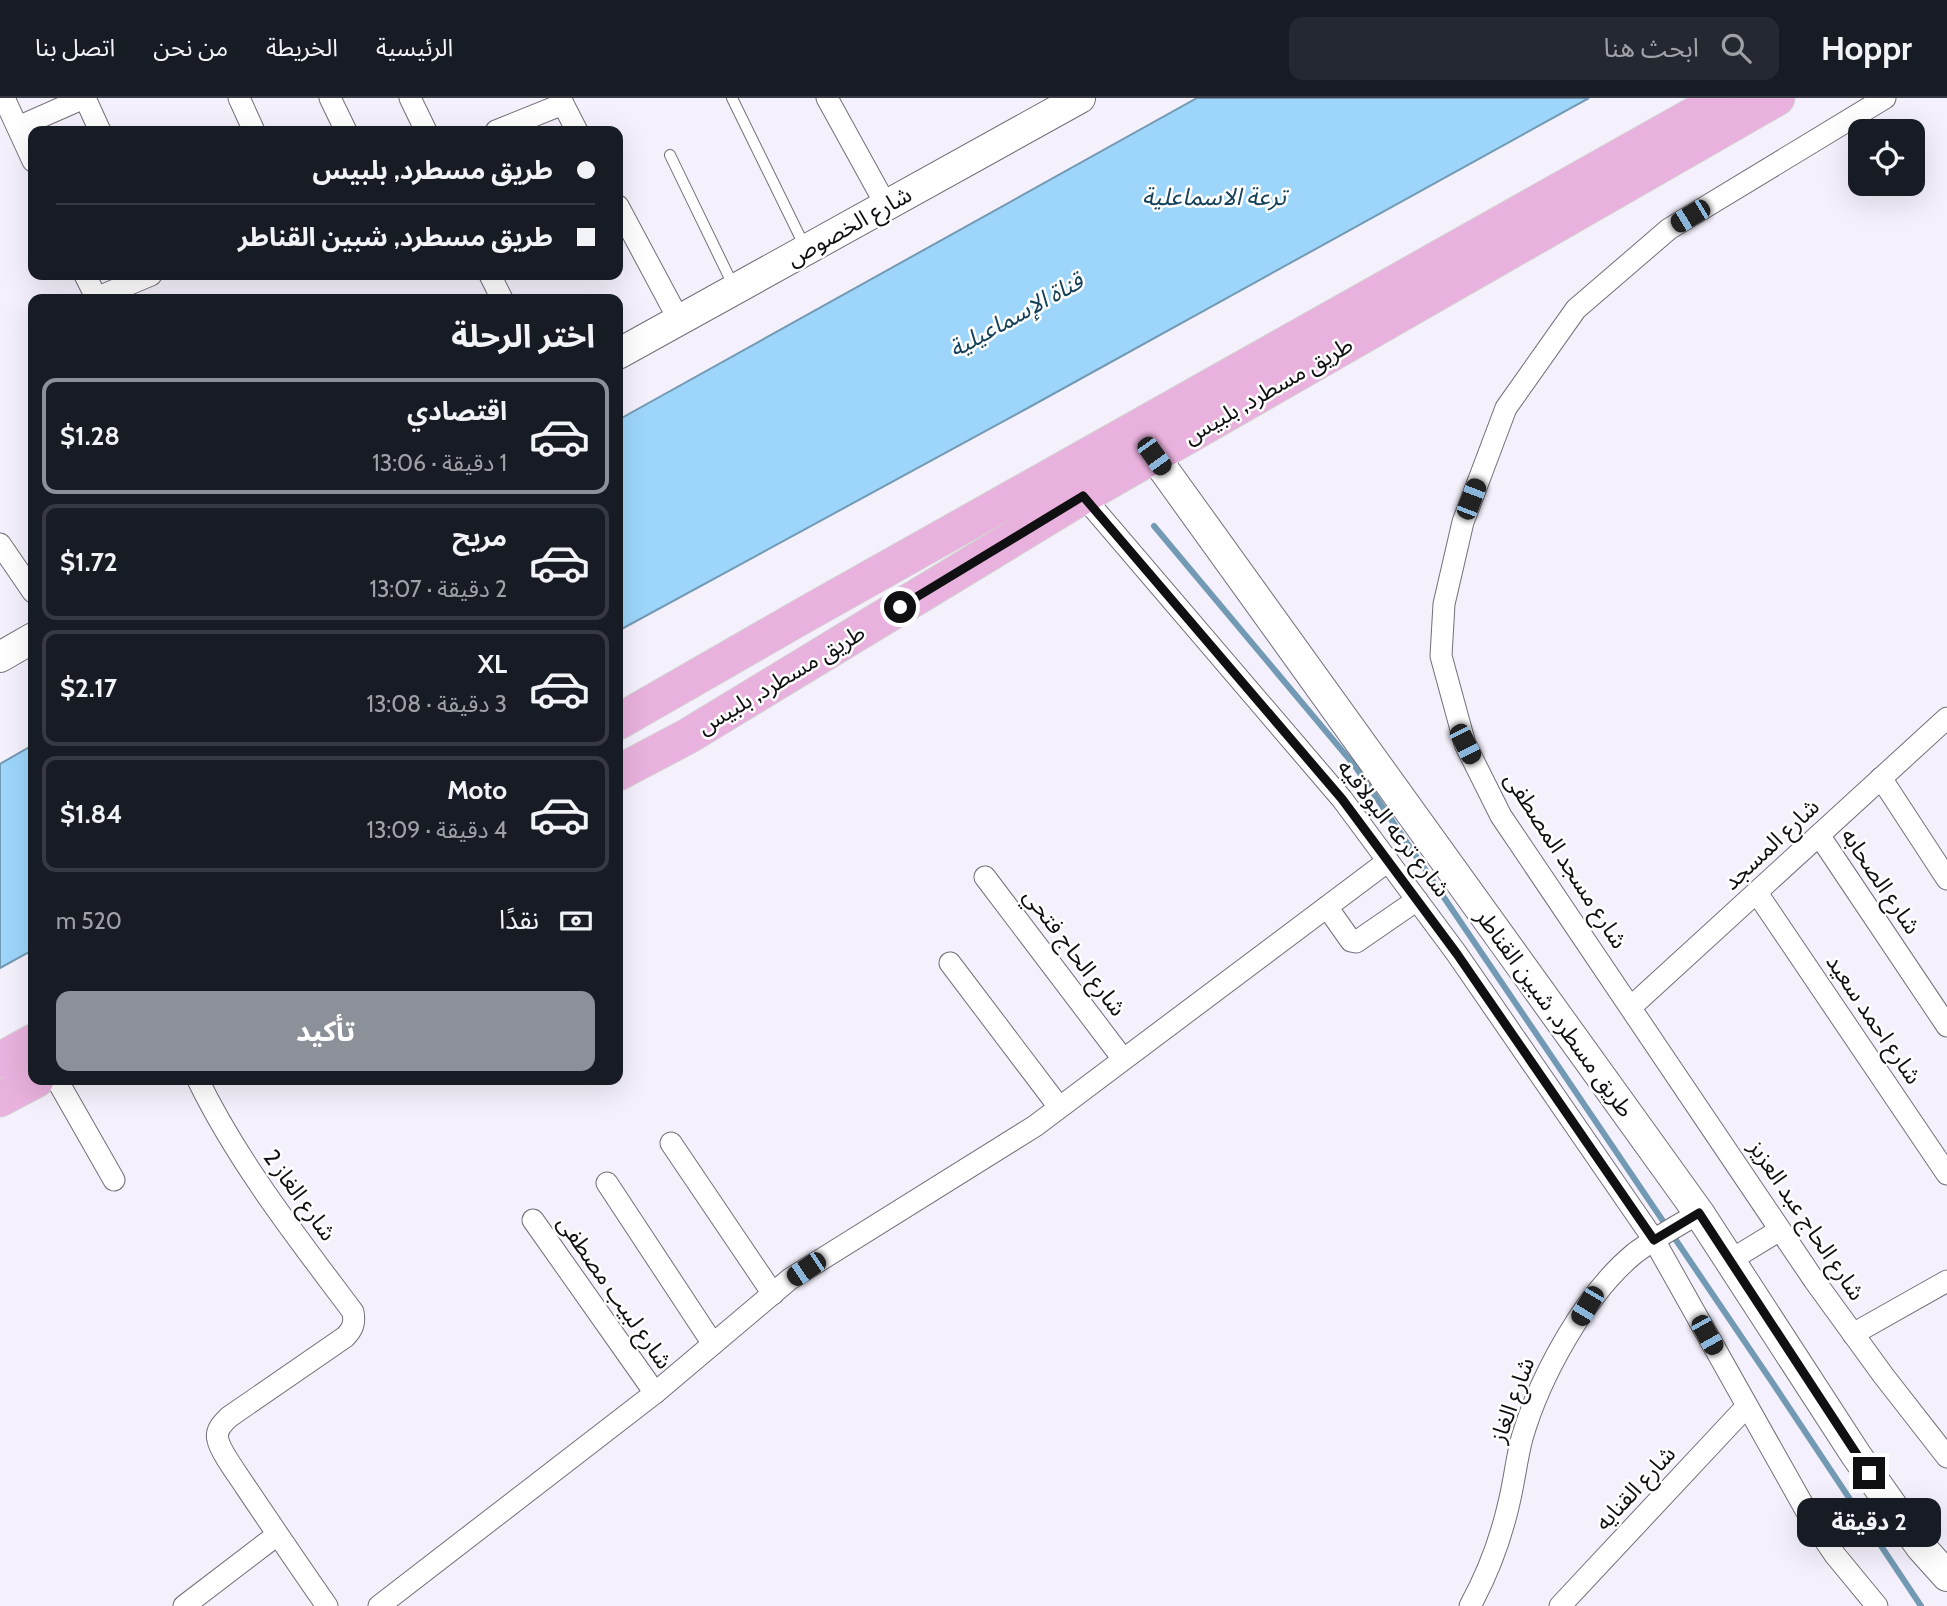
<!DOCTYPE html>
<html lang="ar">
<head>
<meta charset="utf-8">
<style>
  body { margin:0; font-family:Cabin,"Noto Sans Arabic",sans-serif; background:#242831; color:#f1f3f6; direction:rtl; height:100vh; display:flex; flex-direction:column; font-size:26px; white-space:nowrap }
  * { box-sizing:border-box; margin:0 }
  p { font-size:23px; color:#9ea1a6 }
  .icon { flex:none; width:38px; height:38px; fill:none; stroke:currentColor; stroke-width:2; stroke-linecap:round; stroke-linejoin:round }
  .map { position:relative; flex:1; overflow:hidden; direction:ltr }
  .details { position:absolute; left:28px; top:196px; width:595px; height:791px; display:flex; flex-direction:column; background:#171b24; border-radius:14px; box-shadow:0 7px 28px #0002; direction:rtl }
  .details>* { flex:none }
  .guide { position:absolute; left:28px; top:28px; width:595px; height:154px; border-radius:14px; box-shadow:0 7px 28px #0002; direction:rtl; display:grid; align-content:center; height:154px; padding:0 28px; background:#171b24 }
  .fabs { position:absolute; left:1848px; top:21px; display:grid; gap:14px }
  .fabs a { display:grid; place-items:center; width:77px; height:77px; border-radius:14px; background:#171b24; box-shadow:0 7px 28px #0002; font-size:35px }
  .end { position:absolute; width:32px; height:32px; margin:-16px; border:9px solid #100f12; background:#fff; box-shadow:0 0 0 4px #fff }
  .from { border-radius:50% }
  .bubble { position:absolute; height:49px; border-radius:14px; background:#171b24; box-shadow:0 7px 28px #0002; font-size:23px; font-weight:700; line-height:49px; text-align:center; direction:rtl }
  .car { position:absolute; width:21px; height:42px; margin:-21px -10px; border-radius:9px; box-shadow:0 0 5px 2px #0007; background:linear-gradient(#222 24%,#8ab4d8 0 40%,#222 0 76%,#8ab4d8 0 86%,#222 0) }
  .guide b { display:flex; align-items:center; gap:24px; height:66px; font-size:26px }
  .guide b+b { border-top:2px solid #363941 }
  .guide i { width:18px; height:18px; background:#f1f3f6 }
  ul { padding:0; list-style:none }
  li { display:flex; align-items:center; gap:21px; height:116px; margin:0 14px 10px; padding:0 14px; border:4px solid #363941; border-radius:14px }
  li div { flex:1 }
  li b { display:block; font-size:26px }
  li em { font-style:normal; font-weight:700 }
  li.selected { border-color:#8c9099 }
  li>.icon { width:63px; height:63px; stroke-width:1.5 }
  h2 { padding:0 28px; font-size:32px; line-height:84px }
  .pay { display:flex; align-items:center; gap:18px; height:77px; padding:0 28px; font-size:26px }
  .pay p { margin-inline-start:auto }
  .cta { display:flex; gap:14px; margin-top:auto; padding:14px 28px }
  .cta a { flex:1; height:80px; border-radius:14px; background:#8c9099; color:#fff; font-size:28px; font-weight:700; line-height:80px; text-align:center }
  header { display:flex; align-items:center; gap:42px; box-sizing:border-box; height:98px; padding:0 35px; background:#171b24; border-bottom:2px solid #363941 }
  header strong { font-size:33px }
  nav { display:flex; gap:38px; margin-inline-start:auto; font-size:24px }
  .search { width:490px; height:63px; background:#242831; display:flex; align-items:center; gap:18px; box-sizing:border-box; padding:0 24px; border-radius:14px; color:#9ea1a6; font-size:26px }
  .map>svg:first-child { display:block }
</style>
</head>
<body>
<header>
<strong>Hoppr</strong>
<div class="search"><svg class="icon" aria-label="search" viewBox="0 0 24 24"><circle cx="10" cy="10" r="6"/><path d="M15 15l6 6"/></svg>ابحث هنا</div>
<nav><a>الرئيسية</a><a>الخريطة</a><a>من نحن</a><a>اتصل بنا</a></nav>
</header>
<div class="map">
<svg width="1947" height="1508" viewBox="0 0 1947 1508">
  <rect width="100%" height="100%" fill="#f5f1fc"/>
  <!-- water -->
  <g fill="#9dd6fa" stroke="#739ab4" stroke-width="2">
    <path d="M1197,0H1589L1026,311L618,533V322Z"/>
    <path d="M33,647V852L0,870V666Z"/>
  </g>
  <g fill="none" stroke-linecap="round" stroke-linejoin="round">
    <!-- stream -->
    <path stroke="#739ab4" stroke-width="6" d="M1154,428L1355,668L1772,1284L1921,1508"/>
    <!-- lane casing -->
    <g stroke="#736f79" stroke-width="12">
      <g id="lane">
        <path d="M732,0L805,149"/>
        <path d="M670,57L734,189"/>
      </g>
    </g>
    <!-- street casing -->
    <g stroke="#736f79" stroke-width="23">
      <g id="street">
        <path d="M4,0L33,63"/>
        <path d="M85,0L100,33"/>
        <path d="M239,0L254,33"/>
        <path d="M330,0L346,33"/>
        <path d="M410,0L426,33"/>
        <path d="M560,0L577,33"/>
        <path d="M827,0L886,107"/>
        <path d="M1885,0L1669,131L1576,211L1506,310L1463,424L1444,506L1441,558L1465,646L1501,718L1814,1182L1883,1277L1947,1359"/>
        <path d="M18,29L84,0"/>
        <path d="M496,33L563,6"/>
        <path d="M618,108L679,222"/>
        <path d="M85,177L97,201"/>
        <path d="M490,177L502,201"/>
        <path d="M96,200L151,177"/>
        <path d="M1083,398L1342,701L1457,856L1654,1142L1812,1423L1835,1457L1877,1508"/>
        <path d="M0,446L33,494"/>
        <path d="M1881,680L1947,781"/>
        <path d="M1819,737L1947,928"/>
        <path d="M985,779L1123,961"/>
        <path d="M1757,795L1947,1076"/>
        <path d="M1327,809L1351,843L1356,844L1417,802"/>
        <path d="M950,865L1059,1009"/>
        <path d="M1631,909L1947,620"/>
        <path d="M57,982L114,1082"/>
        <path d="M198,982C239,1066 297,1139 353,1214C355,1225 353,1231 345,1239L229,1319C223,1325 215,1332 218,1342C220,1353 238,1377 245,1388C272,1428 299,1468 327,1508"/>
        <path d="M671,1045L773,1196"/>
        <path d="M607,1085L713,1246"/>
        <path d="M533,1122L655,1295"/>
        <path d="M1729,1163L1780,1132"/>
        <path d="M1853,1236L1947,1183"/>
        <path d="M184,1508L277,1437"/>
        <path d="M379,1508L655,1295L790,1181L1035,1028L1388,763"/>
        <path d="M1470,1508C1487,1477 1500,1443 1508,1409C1514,1386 1516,1363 1522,1340C1540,1278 1585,1196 1635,1155C1655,1140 1677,1128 1699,1115"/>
        <path d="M1560,1508L1747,1308"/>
      </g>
    </g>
    <!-- secondary casing -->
    <g stroke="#736f79" stroke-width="32">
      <g id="secondary">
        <path d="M618,256L1080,0"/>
        <path d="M1154,358L1699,1115L1856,1357L1921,1449L1947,1478"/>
        <path d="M0,559L33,540"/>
      </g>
    </g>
    <!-- primary casing -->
    <g stroke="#d4d4d4" stroke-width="37">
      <g id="primary">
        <path d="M618,624L806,516L1724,0"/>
        <path d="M618,675L688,638L1083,398L1777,0"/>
        <path d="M0,962L33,944"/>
        <path d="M0,1001L36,982"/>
      </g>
    </g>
    <!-- lane -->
    <use href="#lane" stroke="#fff" stroke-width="10"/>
    <!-- street -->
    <use href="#street" stroke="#fff" stroke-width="21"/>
    <!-- secondary -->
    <use href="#secondary" stroke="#fff" stroke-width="30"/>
    <!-- primary -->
    <use href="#primary" stroke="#e9b1dd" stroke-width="35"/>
  </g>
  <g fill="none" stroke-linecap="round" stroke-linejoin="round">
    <!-- route -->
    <path stroke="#100f12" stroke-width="9" d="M900,509L1083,398L1342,701L1457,856L1654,1142L1699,1115L1869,1375"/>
  </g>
  <g text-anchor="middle" stroke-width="5" stroke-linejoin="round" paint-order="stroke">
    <!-- street labels -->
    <g font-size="23" fill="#100f12" stroke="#fff">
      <text transform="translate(849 128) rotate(-29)" y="8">شارع الخصوص</text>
      <text transform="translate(1268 292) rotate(-30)" y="8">طريق مسطرد, بلبيس</text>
      <text transform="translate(781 581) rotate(-31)" y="8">طريق مسطرد, بلبيس</text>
      <text transform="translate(1394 730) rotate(52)" y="8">شارع ترعه البولاقيه</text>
      <text transform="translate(1771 746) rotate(-43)" y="8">شارع المسجد</text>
      <text transform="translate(1566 762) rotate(57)" y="8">شارع مسجد المصطفى</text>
      <text transform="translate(1881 783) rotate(56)" y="8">شارع الصحابه</text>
      <text transform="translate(1075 854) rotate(53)" y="8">شارع الحاج فتحي</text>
      <text transform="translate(1555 915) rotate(54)" y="8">طريق مسطرد, شبين القناطر</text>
      <text transform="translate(1874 921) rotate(56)" y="8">شارع احمد سعيد</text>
      <text transform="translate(300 1097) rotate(54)" y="8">شارع الغاز 2</text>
      <text transform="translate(1807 1122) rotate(56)" y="8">شارع الحاج عبد العزيز</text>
      <text transform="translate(615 1194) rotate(55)" y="8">شارع لبيب مصطفى</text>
      <text transform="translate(1512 1302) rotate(-70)" y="8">شارع الغاز</text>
      <text transform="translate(1635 1390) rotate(-47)" y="8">شارع القنايه</text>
    </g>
    <!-- water labels -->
    <g font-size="24" font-style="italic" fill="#16415a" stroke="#fff">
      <text x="1214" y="107">ترعة الاسماعلية</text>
      <text transform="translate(1016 217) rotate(-29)" y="8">قناة الإسماعيلية</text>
    </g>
  </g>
</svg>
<div class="fabs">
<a><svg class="icon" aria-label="locate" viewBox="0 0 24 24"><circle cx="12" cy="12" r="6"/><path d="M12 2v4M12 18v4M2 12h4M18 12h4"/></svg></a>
</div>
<i class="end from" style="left:900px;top:509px"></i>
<i class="end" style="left:1869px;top:1375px"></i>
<div class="bubble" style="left:1797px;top:1400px;width:144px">2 دقيقة</div>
<i class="car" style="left:1690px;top:118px;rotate:239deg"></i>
<i class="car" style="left:1154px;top:358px;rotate:144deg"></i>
<i class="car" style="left:1471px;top:401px;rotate:21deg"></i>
<i class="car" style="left:1465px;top:646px;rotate:153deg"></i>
<i class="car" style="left:806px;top:1171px;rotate:236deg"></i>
<i class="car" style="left:1587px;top:1208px;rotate:211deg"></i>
<i class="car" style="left:1707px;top:1237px;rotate:151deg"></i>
<div class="guide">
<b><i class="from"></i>طريق مسطرد, بلبيس</b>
<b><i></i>طريق مسطرد, شبين القناطر</b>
</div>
<section class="details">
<h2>اختر الرحلة</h2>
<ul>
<li class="selected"><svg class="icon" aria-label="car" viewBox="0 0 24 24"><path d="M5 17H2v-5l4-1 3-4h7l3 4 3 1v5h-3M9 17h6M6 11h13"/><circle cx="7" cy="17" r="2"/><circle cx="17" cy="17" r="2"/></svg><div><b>اقتصادي</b><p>1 دقيقة · 13:06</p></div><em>$1.28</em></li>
<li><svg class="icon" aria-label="car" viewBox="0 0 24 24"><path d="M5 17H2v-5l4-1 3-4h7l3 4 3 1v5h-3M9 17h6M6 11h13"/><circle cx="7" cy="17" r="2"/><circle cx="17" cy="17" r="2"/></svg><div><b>مريح</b><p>2 دقيقة · 13:07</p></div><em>$1.72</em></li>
<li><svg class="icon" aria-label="car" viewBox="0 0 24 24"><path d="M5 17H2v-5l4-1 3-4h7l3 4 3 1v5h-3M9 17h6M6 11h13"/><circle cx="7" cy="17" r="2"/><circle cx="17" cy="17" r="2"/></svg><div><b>XL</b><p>3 دقيقة · 13:08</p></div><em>$2.17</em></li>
<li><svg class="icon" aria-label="car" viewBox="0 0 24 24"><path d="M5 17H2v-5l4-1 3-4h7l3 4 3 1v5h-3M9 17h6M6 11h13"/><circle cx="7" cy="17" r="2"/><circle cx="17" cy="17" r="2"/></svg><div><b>Moto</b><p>4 دقيقة · 13:09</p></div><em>$1.84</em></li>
</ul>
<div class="pay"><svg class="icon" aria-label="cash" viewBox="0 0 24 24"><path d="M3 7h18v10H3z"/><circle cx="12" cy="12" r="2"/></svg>نقدًا<p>520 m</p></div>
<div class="cta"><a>تأكيد</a></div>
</section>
</div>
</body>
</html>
